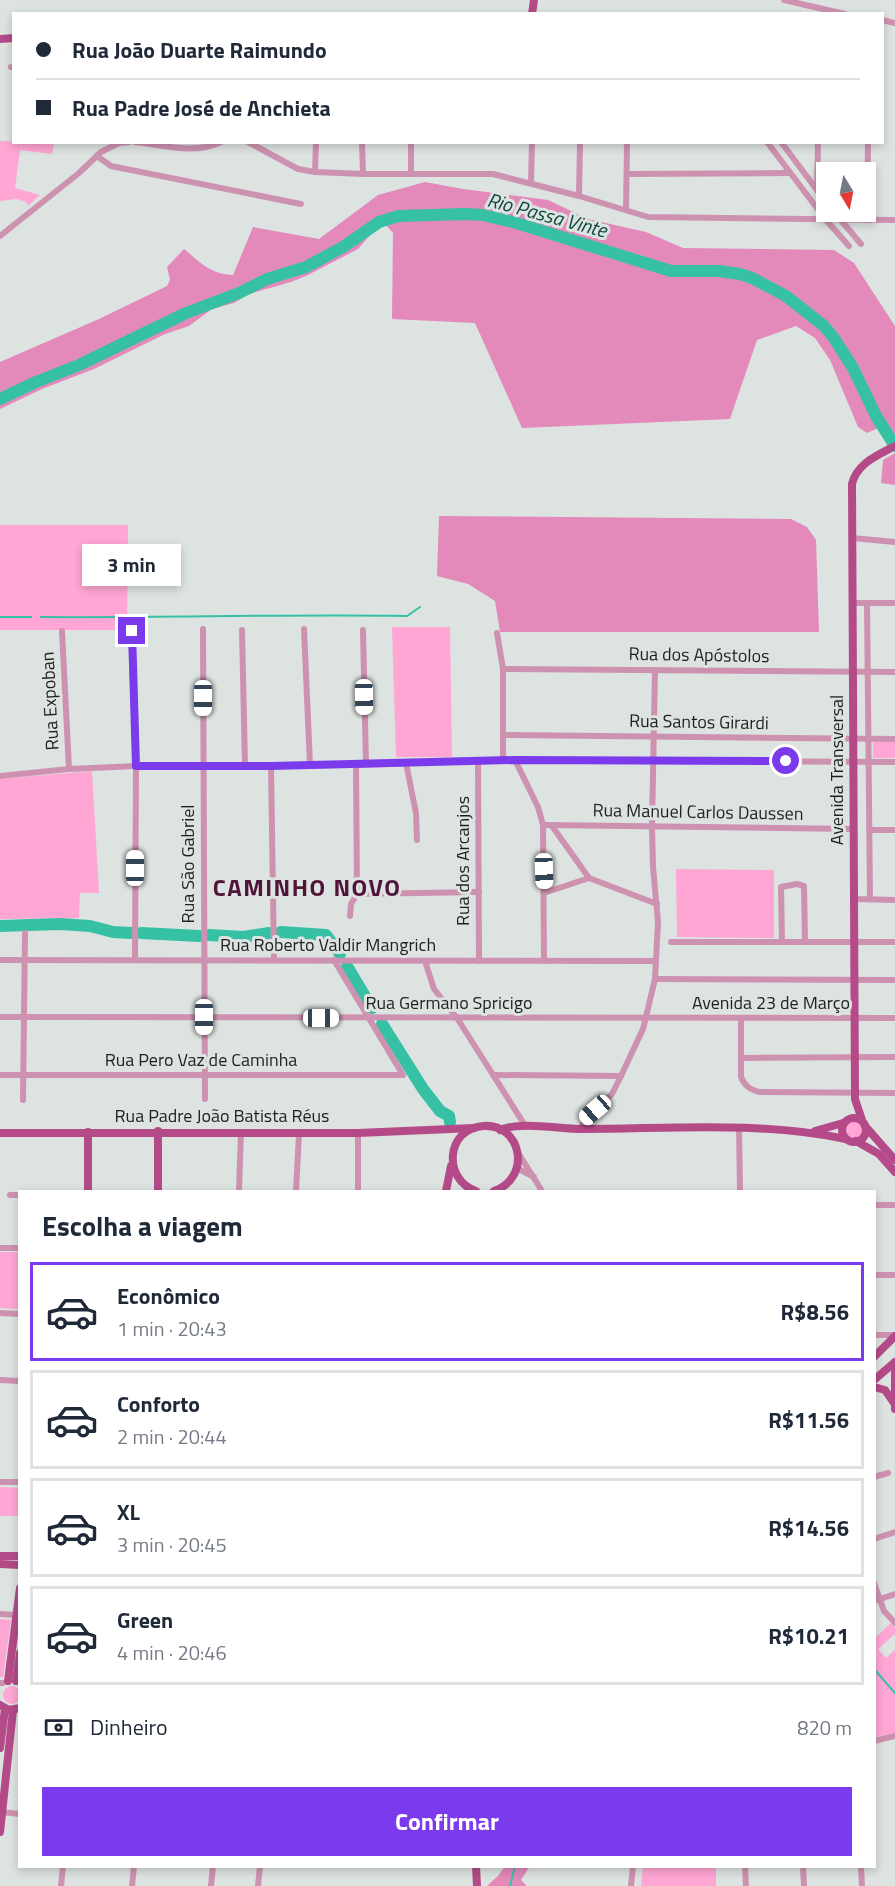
<!DOCTYPE html>
<html lang="pt">
<head>
<meta charset="utf-8">
<style>
  body { margin:0; font-family:"Titillium Web",sans-serif; background:#f2f2f3; color:#1f2937; height:100vh; display:flex; flex-direction:column; font-size:22px; white-space:nowrap }
  * { box-sizing:border-box; margin:0 }
  p { font-size:20px; color:#747a83 }
  .icon { flex:none; width:33px; height:33px; fill:none; stroke:currentColor; stroke-width:2; stroke-linecap:round; stroke-linejoin:round }
  .map { position:relative; flex:1; overflow:hidden }
  .sheet { position:absolute; left:18px; top:1190px; width:858px; height:678px; display:flex; flex-direction:column; background:#fff; border-radius:0px; box-shadow:0 3px 9px #0003 }
  .sheet>* { flex:none }
  .banner { position:absolute; left:12px; top:12px; width:872px; height:132px; border-radius:0px; box-shadow:0 3px 9px #0003; display:grid; align-content:center; height:132px; padding:0 24px; background:#fff }
  .needle { width:39px; rotate:170deg }
  .fabs { position:absolute; left:816px; top:162px; display:grid; gap:12px }
  .fabs a { display:grid; place-items:center; width:60px; height:60px; border-radius:0px; background:#fff; box-shadow:0 3px 9px #0003; font-size:30px }
  .end { position:absolute; width:27px; height:27px; margin:-14px; border:8px solid #7c3aed; background:#fff; box-shadow:0 0 0 3px #fff }
  .from { border-radius:50% }
  .bubble { position:absolute; height:42px; border-radius:0px; background:#fff; box-shadow:0 3px 9px #0003; font-size:20px; font-weight:700; line-height:42px; text-align:center }
  .car { position:absolute; width:18px; height:36px; margin:-18px -9px; border-radius:8px; box-shadow:0 0 4px 2px #0007; background:linear-gradient(#fff 24%,#345 0 40%,#fff 0 76%,#345 0 86%,#fff 0) }
  .banner b { display:flex; align-items:center; gap:21px; height:57px; font-size:22px }
  .banner b+b { border-top:2px solid #e0e1e3 }
  .banner i { width:15px; height:15px; background:#1f2937 }
  ul { padding:0; list-style:none }
  li { display:flex; align-items:center; gap:18px; height:99px; margin:0 12px 9px; padding:0 12px; border:3px solid #e0e1e3; border-radius:0px }
  li div { flex:1 }
  li b { display:block; font-size:22px }
  li em { font-style:normal; font-weight:700 }
  li.active { border-color:#7c3aed }
  li>.icon { width:54px; height:54px; stroke-width:1.5 }
  h2 { padding:0 24px; font-size:27px; line-height:72px }
  .pay { display:flex; align-items:center; gap:15px; height:66px; padding:0 24px; font-size:22px }
  .pay p { margin-inline-start:auto }
  .action { display:flex; gap:12px; margin-top:auto; padding:12px 24px }
  .action a { flex:1; height:69px; border-radius:0px; background:#7c3aed; color:#fff; font-size:24px; font-weight:700; line-height:69px; text-align:center }
  .map>svg:first-child { display:block }
</style>
</head>
<body>
<div class="map">
<svg width="895" height="1886" viewBox="0 0 895 1886">
  <rect width="100%" height="100%" fill="#dde3e1"/>
  <!-- green -->
  <g fill="#ffa6d4">
    <path d="M0,141L54,143L52,154L20,150L15,188L40,195L28,206L26,202L17,199L0,201Z"/>
    <path d="M0,525H128L127,630H0Z"/>
    <path d="M392,627H450L452,757H396Z"/>
    <rect x="873" y="742" width="22" height="16"/>
    <path d="M92,771L99,893H80L79,918L0,919V779Z"/>
    <path d="M676,869L774,870V938L677,937Z"/>
    <circle cx="854" cy="1130" r="9"/>
    <path d="M0,1252H19V1309L0,1308Z"/>
    <path d="M0,1487L19,1488V1516H0Z"/>
    <path d="M0,1619L11,1620L3,1677H0Z"/>
    <path d="M891,1623L895,1628V1634L878,1649L886,1658L895,1650V1733L875,1737V1638Z"/>
    <circle cx="12" cy="1695" r="9"/>
    <path d="M643,1866H716V1886H641Z"/>
  </g>
  <!-- forest -->
  <g fill="#e38aba">
    <path d="M425,182L463,189L548,200L588,219L646,232L683,248L834,250L854,263L895,326V434L883,426L867,433L858,427L830,360L815,338L796,326L757,340L730,419L522,428L475,323L392,319L393,233L386,225L377,227L358,249L308,275L291,282L249,294L234,303L212,309L189,326L165,334L94,369L42,389L0,409V362L99,319L167,286L170,280L167,267L184,249C201,263 210,274 233,275L253,227L319,239L378,195Z"/>
    <path d="M895,453V485L881,483L883,460Z"/>
    <path d="M439,516L791,519L807,527L816,540L819,632H500L495,601L468,584L437,576Z"/>
    <path d="M505,1866H530L521,1880L527,1886H487L498,1876Z"/>
  </g>
  <g fill="none" stroke-linecap="round" stroke-linejoin="round">
    <!-- stream -->
    <g stroke="#36c1a5" stroke-width="2">
      <path d="M0,617H31"/>
      <path d="M41,617C163,618 285,614 407,616L420,607"/>
      <path d="M874,1669L895,1693"/>
      <path d="M510,1886L515,1866"/>
    </g>
    <!-- river -->
    <g stroke="#36c1a5" stroke-width="12">
      <path d="M0,399L36,382L79,365L186,313L239,293L267,279L306,267L343,247L379,222L398,216L465,214L483,215L513,222L671,271H719L740,274L752,278L786,296L824,326L834,338L853,368L876,416L895,446"/>
      <path d="M0,926L60,924L90,926L113,932L131,933"/>
      <path d="M281,932L326,935L340,954"/>
      <path d="M141,933L199,936"/>
      <path d="M209,935L243,937L269,933"/>
      <path d="M347,966L372,1008"/>
      <path d="M382,1024L423,1089L440,1111L449,1116L450,1122"/>
    </g>
    <!-- minor -->
    <g stroke="#ce92b1" stroke-width="6">
      <path d="M784,0L845,14"/>
      <path d="M882,20L895,23"/>
      <path d="M11,67H14"/>
      <path d="M135,142C163,145 194,155 221,142"/>
      <path d="M248,142L298,169L315,172L363,174H493L579,196L648,217L895,220"/>
      <path d="M362,142L363,174"/>
      <path d="M767,142L826,220L849,246"/>
      <path d="M781,142L826,202"/>
      <path d="M97,156L111,166L301,204"/>
      <path d="M315,172L316,142"/>
      <path d="M411,173V142"/>
      <path d="M627,174L789,173"/>
      <path d="M531,183L532,142"/>
      <path d="M817,190L818,142"/>
      <path d="M579,196L580,142"/>
      <path d="M626,210L627,142"/>
      <path d="M834,212L861,244"/>
      <path d="M867,220L868,142"/>
      <path d="M0,236L79,173L101,152L119,143L129,142"/>
      <path d="M852,538L895,542"/>
      <path d="M852,603H895"/>
      <path d="M867,603L870,899"/>
      <path d="M203,629L205,1099"/>
      <path d="M304,629L310,765"/>
      <path d="M242,630L245,766"/>
      <path d="M363,630L366,764"/>
      <path d="M62,631L69,769"/>
      <path d="M131,631L136,766L135,960"/>
      <path d="M497,633L503,669V760"/>
      <path d="M503,669L895,672"/>
      <path d="M503,735L895,739"/>
      <path d="M515,760L538,807L543,825L544,961"/>
      <path d="M478,761L479,961"/>
      <path d="M406,763L416,813L417,840"/>
      <path d="M356,765L357,894L479,892"/>
      <path d="M271,766L274,960"/>
      <path d="M0,776L69,769L136,766L356,765L503,760L895,762"/>
      <path d="M543,825L853,829"/>
      <path d="M552,826L589,878L657,904"/>
      <path d="M869,830H895"/>
      <path d="M544,893L589,878"/>
      <path d="M854,899L895,900"/>
      <path d="M350,916L351,904L357,894"/>
      <path d="M671,942H895"/>
      <path d="M782,942L781,887L797,884L804,886L805,942"/>
      <path d="M0,960L655,961"/>
      <path d="M334,960L403,1075"/>
      <path d="M425,961L434,989L457,1018L526,1127"/>
      <path d="M655,979L895,980"/>
      <path d="M0,1017L895,1018"/>
      <path d="M741,1018V1077C745,1086 749,1089 759,1092L895,1093"/>
      <path d="M741,1058L895,1057"/>
      <path d="M0,1075H403"/>
      <path d="M493,1075L621,1076"/>
      <path d="M23,1100L25,933"/>
      <path d="M739,1127L740,1191"/>
      <path d="M580,1129L586,1118L612,1094L621,1076L643,1029L655,979L658,922L653,867L652,827L655,670"/>
      <path d="M517,1151L542,1191"/>
      <path d="M517,1168L534,1177"/>
      <path d="M239,1191L241,1132"/>
      <path d="M296,1191L299,1133"/>
      <path d="M358,1191V1133"/>
      <path d="M10,1195H20"/>
      <path d="M874,1205H895"/>
      <path d="M0,1248H20"/>
      <path d="M874,1275H895"/>
      <path d="M0,1313L20,1314"/>
      <path d="M874,1335H895"/>
      <path d="M0,1380L20,1381"/>
      <path d="M874,1477L888,1473"/>
      <path d="M0,1482H20"/>
      <path d="M874,1539L895,1532"/>
      <path d="M874,1583L884,1611L895,1623"/>
      <path d="M874,1601L895,1594"/>
      <path d="M0,1614L16,1615"/>
      <path d="M0,1683H3"/>
      <path d="M874,1741L895,1736"/>
      <path d="M0,1812L20,1814"/>
      <path d="M745,1866L746,1886"/>
      <path d="M803,1866L804,1886"/>
      <path d="M861,1866L862,1886"/>
      <path d="M61,1886L63,1866"/>
      <path d="M132,1886L134,1866"/>
      <path d="M211,1886L213,1866"/>
      <path d="M258,1886L260,1866"/>
      <path d="M631,1886L633,1866"/>
    </g>
    <!-- major -->
    <g stroke="#b54a88" stroke-width="8">
      <path d="M532,14L534,0"/>
      <path d="M0,39L14,38"/>
      <circle cx="854" cy="1130" r="12"/>
      <path d="M862,1120L855,1099L852,484C857,463 878,455 895,446"/>
      <path d="M865,1126L895,1160"/>
      <path d="M500,1130C521,1121 559,1129 582,1129C670,1129 759,1121 846,1139"/>
      <path d="M158,1131V1191"/>
      <path d="M815,1131L843,1123"/>
      <path d="M88,1132V1191"/>
      <path d="M0,1133H358L474,1128"/>
      <path d="M856,1141L879,1154L895,1172"/>
      <path d="M446,1191L451,1166"/>
      <path d="M476,1191C443,1180 445,1129 483,1126C522,1123 532,1178 494,1191"/>
      <path d="M874,1357L895,1336"/>
      <path d="M895,1362V1409"/>
      <path d="M874,1380L895,1362"/>
      <path d="M874,1387L885,1390L894,1403"/>
      <path d="M0,1556H20"/>
      <path d="M0,1564L20,1565"/>
      <path d="M8,1681L20,1588"/>
      <path d="M16,1681L20,1653"/>
      <path d="M0,1705L9,1710L20,1708"/>
      <path d="M0,1748L5,1709"/>
      <path d="M0,1832L13,1710"/>
      <path d="M476,1866L477,1886"/>
    </g>
  </g>
  <g fill="none" stroke-linecap="round" stroke-linejoin="round">
    <!-- route -->
    <path stroke="#7c3aed" stroke-width="8" d="M132,631L136,766H271L515,760L786,761"/>
  </g>
  <g text-anchor="middle" stroke-width="6" stroke-linejoin="round" paint-order="stroke">
    <!-- street labels -->
    <g font-size="18" fill="#1f2120" stroke="#dde3e1">
      <text transform="translate(699 655) rotate(1)" y="6">Rua dos Apóstolos</text>
      <text transform="translate(50 701) rotate(-93)" y="6">Rua Expoban</text>
      <text transform="translate(699 722) rotate(1)" y="6">Rua Santos Girardi</text>
      <text transform="translate(837 770) rotate(-90)" y="6">Avenida Transversal</text>
      <text transform="translate(698 812) rotate(1)" y="6">Rua Manuel Carlos Daussen</text>
      <text transform="translate(463 861) rotate(-90)" y="6">Rua dos Arcanjos</text>
      <text transform="translate(188 864) rotate(-90)" y="6">Rua São Gabriel</text>
      <text x="328" y="951">Rua Roberto Valdir Mangrich</text>
      <text x="449" y="1009">Rua Germano Spricigo</text>
      <text x="771" y="1009">Avenida 23 de Março</text>
      <text x="201" y="1066">Rua Pero Vaz de Caminha</text>
      <text x="222" y="1122">Rua Padre João Batista Réus</text>
    </g>
    <!-- water labels -->
    <g font-size="20" font-style="italic" fill="#0e483c" stroke="#dde3e1">
      <text transform="translate(547 215) rotate(15)" y="7">Rio Passa Vinte</text>
    </g>
    <!-- district labels -->
    <g font-size="24" font-weight="bold" letter-spacing="1.5" fill="#511439" stroke="#dde3e1">
      <text x="307" y="896">CAMINHO NOVO</text>
    </g>
  </g>
</svg>
<div class="fabs">
<a><svg class="needle" viewBox="-14 -14 28 28"><path d="M0-13l5 13h-10z" fill="#e53935"/><path d="M0 13l5-13h-10z" fill="#747a83"/></svg></a>
</div>
<i class="end from" style="left:786px;top:761px"></i>
<i class="end" style="left:132px;top:631px"></i>
<div class="bubble" style="left:82px;top:544px;width:99px">3 min</div>
<i class="car" style="left:364px;top:697px;rotate:179deg"></i>
<i class="car" style="left:203px;top:698px;rotate:180deg"></i>
<i class="car" style="left:135px;top:868px;rotate:0deg"></i>
<i class="car" style="left:544px;top:871px;rotate:178deg"></i>
<i class="car" style="left:204px;top:1017px;rotate:180deg"></i>
<i class="car" style="left:321px;top:1018px;rotate:90deg"></i>
<i class="car" style="left:595px;top:1110px;rotate:229deg"></i>
<div class="banner">
<b><i class="from"></i>Rua João Duarte Raimundo</b>
<b><i></i>Rua Padre José de Anchieta</b>
</div>
<section class="sheet">
<h2>Escolha a viagem</h2>
<ul>
<li class="active"><svg class="icon" aria-label="car" viewBox="0 0 24 24"><path d="M5 17H2v-5l4-1 3-4h7l3 4 3 1v5h-3M9 17h6M6 11h13"/><circle cx="7" cy="17" r="2"/><circle cx="17" cy="17" r="2"/></svg><div><b>Econômico</b><p>1 min · 20:43</p></div><em>R$8.56</em></li>
<li><svg class="icon" aria-label="car" viewBox="0 0 24 24"><path d="M5 17H2v-5l4-1 3-4h7l3 4 3 1v5h-3M9 17h6M6 11h13"/><circle cx="7" cy="17" r="2"/><circle cx="17" cy="17" r="2"/></svg><div><b>Conforto</b><p>2 min · 20:44</p></div><em>R$11.56</em></li>
<li><svg class="icon" aria-label="car" viewBox="0 0 24 24"><path d="M5 17H2v-5l4-1 3-4h7l3 4 3 1v5h-3M9 17h6M6 11h13"/><circle cx="7" cy="17" r="2"/><circle cx="17" cy="17" r="2"/></svg><div><b>XL</b><p>3 min · 20:45</p></div><em>R$14.56</em></li>
<li><svg class="icon" aria-label="car" viewBox="0 0 24 24"><path d="M5 17H2v-5l4-1 3-4h7l3 4 3 1v5h-3M9 17h6M6 11h13"/><circle cx="7" cy="17" r="2"/><circle cx="17" cy="17" r="2"/></svg><div><b>Green</b><p>4 min · 20:46</p></div><em>R$10.21</em></li>
</ul>
<div class="pay"><svg class="icon" aria-label="cash" viewBox="0 0 24 24"><path d="M3 7h18v10H3z"/><circle cx="12" cy="12" r="2"/></svg>Dinheiro<p>820 m</p></div>
<div class="action"><a>Confirmar</a></div>
</section>
</div>
</body>
</html>
